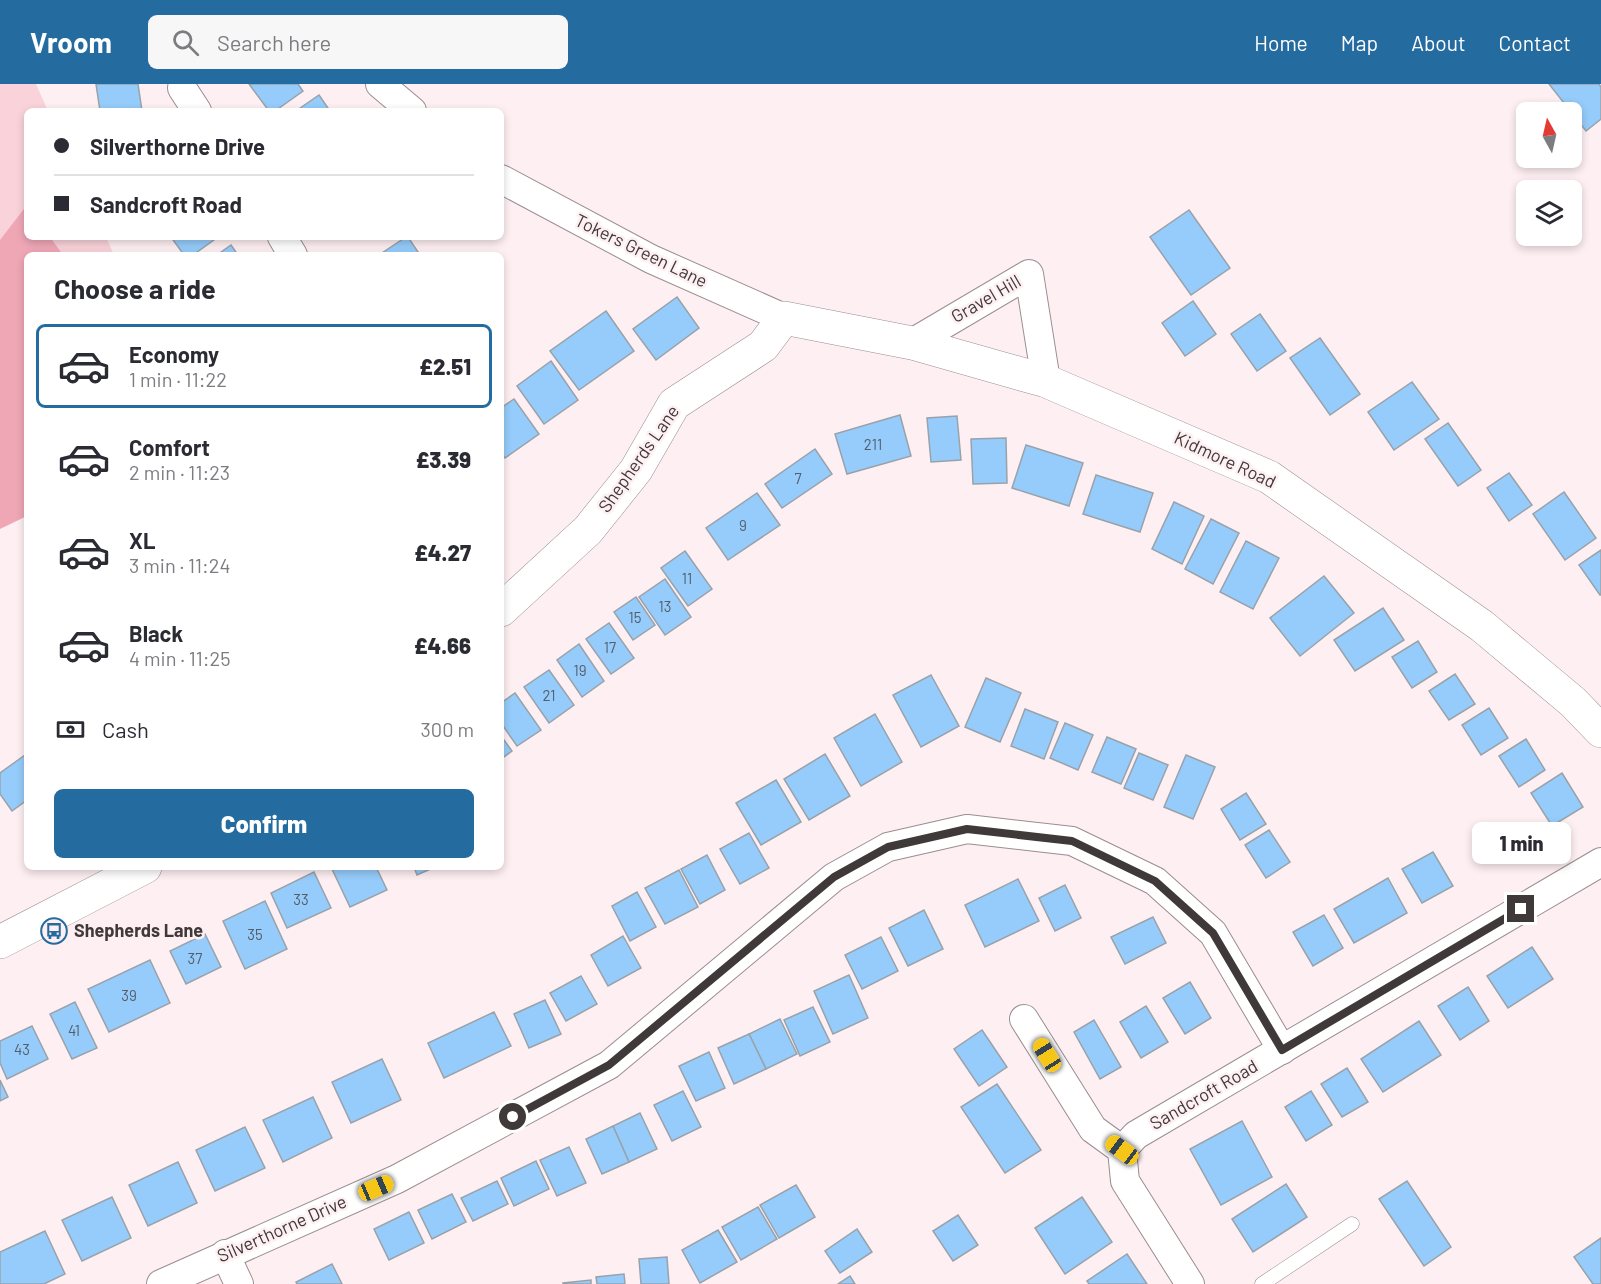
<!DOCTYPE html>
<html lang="en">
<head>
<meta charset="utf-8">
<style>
  body { margin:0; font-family:Barlow,sans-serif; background:#f7f7f7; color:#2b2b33; height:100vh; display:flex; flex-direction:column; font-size:22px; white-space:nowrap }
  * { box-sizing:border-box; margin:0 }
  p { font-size:20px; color:#7c7c81 }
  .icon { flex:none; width:33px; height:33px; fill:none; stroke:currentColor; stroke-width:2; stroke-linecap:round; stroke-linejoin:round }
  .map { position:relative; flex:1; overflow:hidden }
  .details { position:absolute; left:24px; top:168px; width:480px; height:618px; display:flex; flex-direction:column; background:#fff; border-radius:9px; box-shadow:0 3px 9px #0003 }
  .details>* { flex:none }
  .banner { position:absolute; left:24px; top:24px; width:480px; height:132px; border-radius:9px; box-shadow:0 3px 9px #0003; display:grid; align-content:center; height:132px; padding:0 30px; background:#fff }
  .needle { width:39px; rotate:352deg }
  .buttons { position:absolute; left:1516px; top:18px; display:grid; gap:12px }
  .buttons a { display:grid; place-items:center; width:66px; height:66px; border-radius:9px; background:#fff; box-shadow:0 3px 9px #0003; font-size:30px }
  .end { position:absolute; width:27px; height:27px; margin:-14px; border:8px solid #3f393a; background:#fff; box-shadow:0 0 0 3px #fff }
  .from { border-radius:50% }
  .bubble { position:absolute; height:42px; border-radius:9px; background:#fff; box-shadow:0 3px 9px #0003; font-size:20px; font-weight:800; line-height:42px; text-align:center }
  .car { position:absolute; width:18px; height:36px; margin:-18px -9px; border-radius:8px; box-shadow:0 0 4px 2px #0007; background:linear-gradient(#f5c518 24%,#345 0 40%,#f5c518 0 76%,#345 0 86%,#f5c518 0) }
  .banner b { display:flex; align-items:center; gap:21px; height:57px; font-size:22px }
  .banner b+b { border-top:2px solid #e1e1e2 }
  .banner i { width:15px; height:15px; background:#2b2b33 }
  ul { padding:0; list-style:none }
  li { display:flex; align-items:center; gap:18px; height:84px; margin:0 12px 9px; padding:0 18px; border:3px solid transparent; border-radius:9px }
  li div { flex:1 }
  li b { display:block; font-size:22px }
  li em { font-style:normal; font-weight:800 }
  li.on { border-color:#246b9f }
  li>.icon { width:54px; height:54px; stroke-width:1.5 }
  h2 { padding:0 30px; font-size:27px; line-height:72px }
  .pay { display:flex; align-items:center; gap:15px; height:66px; padding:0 30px; font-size:22px }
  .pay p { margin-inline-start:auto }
  .primary-button { display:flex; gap:12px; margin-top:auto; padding:12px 30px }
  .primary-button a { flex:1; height:69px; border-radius:9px; background:#246b9f; color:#fff; font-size:24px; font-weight:800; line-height:69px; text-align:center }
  header { display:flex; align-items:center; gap:36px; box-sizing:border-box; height:84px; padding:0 30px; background:#246b9f; color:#fff }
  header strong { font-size:28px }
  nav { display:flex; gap:33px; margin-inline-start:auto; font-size:21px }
  .search { width:420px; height:54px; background:#f7f7f7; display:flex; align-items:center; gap:15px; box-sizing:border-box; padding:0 21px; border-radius:9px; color:#7c7c81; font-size:22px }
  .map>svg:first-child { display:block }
</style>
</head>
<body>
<header>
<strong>Vroom</strong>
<div class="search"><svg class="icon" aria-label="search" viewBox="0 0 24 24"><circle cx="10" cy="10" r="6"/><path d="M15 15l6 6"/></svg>Search here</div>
<nav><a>Home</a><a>Map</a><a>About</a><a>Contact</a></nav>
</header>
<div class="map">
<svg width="1601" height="1200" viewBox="0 0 1601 1200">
  <rect width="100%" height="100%" fill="#feeff2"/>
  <!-- green -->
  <path fill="#fad3da" d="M0,0H36L48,27H27V153H106L114,171H27L0,408Z"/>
  <!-- forest -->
  <path fill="#efa7b6" d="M27,121V153H50L63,171H27V432L0,445V156Z"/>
  <!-- building -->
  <g fill="#95ccfb" stroke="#99a2aa" stroke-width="1.5">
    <path d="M96,0H138L142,27H100Z"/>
    <path d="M249,0H298L303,7L275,27H269Z"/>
    <path d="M1549,0H1599L1601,3V35L1586,47Z"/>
    <path d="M319,11L330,27H296Z"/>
    <path d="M1189,126L1230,184L1191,211L1150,153Z"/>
    <path d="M171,153H218L193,171H184Z"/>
    <path d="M406,153H408L420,171H379Z"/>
    <path d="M231,161L238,171H217Z"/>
    <path d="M677,213L699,244L656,276L633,245Z"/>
    <path d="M1193,217L1216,250L1185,272L1162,239Z"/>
    <path d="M606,227L634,267L579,306L550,267Z"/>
    <path d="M1260,230L1286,267L1257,287L1231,250Z"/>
    <path d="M1320,254L1360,310L1330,331L1290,274Z"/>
    <path d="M551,277L578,316L544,340L517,302Z"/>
    <path d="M1412,298L1439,335L1394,366L1368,328Z"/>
    <path d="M514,315L539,350L505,374L501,369V324Z"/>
    <path d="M900,331L911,372L847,390L835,350Z"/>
    <path d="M957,332L961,376L931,378L927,334Z"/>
    <path d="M1448,339L1481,386L1458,402L1425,355Z"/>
    <path d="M1006,354L1007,399L973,400L971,355Z"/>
    <path d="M1026,361L1083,379L1069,422L1012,404Z"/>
    <path d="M815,365L832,390L782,424L765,400Z"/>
    <path d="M1509,389L1532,421L1509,437L1487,404Z"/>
    <path d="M1096,391L1153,409L1140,448L1083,430Z"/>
    <path d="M1564,408L1596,454L1565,476L1533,430Z"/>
    <path d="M757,409L780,441L728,476L706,444Z"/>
    <path d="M1174,418L1204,432L1182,480L1152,465Z"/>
    <path d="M1211,435L1239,449L1213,500L1185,485Z"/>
    <path d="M1246,457L1279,474L1253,525L1220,508Z"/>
    <path d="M1601,466V511H1600L1579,481Z"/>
    <path d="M685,467L712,505L688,522L661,484Z"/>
    <path d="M1324,492L1354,529L1300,572L1270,534Z"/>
    <path d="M665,495L691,533L665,551L639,513Z"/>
    <path d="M636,513L655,541L633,556L614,528Z"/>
    <path d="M1383,524L1404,556L1355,587L1334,556Z"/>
    <path d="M609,539L634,574L611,590L586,555Z"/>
    <path d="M1418,557L1437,588L1412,604L1392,573Z"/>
    <path d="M579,560L604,597L582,613L557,576Z"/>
    <path d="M549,586L574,621L549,639L524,603Z"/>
    <path d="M1455,590L1475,620L1449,636L1429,607Z"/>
    <path d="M931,591L959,642L921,663L893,611Z"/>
    <path d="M986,594L1021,609L1000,658L965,643Z"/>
    <path d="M515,609L541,646L517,662L501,639V619Z"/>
    <path d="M1489,624L1508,654L1481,671L1462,641Z"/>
    <path d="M1025,625L1058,638L1044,675L1011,662Z"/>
    <path d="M875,630L902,678L861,702L834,654Z"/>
    <path d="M1065,639L1093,651L1078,686L1050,674Z"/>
    <path d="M501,652L512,667L501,675Z"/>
    <path d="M1107,653L1136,665L1121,700L1092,688Z"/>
    <path d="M1526,655L1545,686L1519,703L1499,672Z"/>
    <path d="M1139,669L1168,681L1153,716L1124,704Z"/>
    <path d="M825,670L850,712L809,736L784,695Z"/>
    <path d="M25,671L27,674V716L12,727L0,710V689Z"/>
    <path d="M1186,671L1215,683L1193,735L1164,723Z"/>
    <path d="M1562,689L1583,723L1552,742L1531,709Z"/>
    <path d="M776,696L801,738L761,761L736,719Z"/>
    <path d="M1246,709L1266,740L1240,756L1221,725Z"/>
    <path d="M1269,746L1290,778L1266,794L1245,761Z"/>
    <path d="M749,749L769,784L740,800L720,765Z"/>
    <path d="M1433,768L1453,802L1422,819L1402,785Z"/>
    <path d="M707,771L725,806L700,820L681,785Z"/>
    <path d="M331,783H376L387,806L350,823Z"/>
    <path d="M414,783H435L417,791Z"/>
    <path d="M679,786L698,823L665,840L645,804Z"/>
    <path d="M314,788L331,824L287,844L271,809Z"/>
    <path d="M1388,794L1407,829L1354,859L1334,825Z"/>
    <path d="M1018,795L1039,837L985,863L965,821Z"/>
    <path d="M1065,801L1081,834L1055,847L1039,814Z"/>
    <path d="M637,808L656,843L630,857L612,822Z"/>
    <path d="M265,817L287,865L245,885L223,837Z"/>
    <path d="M924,826L943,865L908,882L889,844Z"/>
    <path d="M1324,831L1343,864L1313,882L1293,848Z"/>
    <path d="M1153,833L1166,859L1125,880L1111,853Z"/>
    <path d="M205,850L221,883L186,900L170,867Z"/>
    <path d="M623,852L641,884L608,902L591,871Z"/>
    <path d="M881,853L898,887L862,905L845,871Z"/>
    <path d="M1532,863L1553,895L1508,924L1487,892Z"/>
    <path d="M150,876L170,919L109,948L88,905Z"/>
    <path d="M849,891L868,934L833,950L814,907Z"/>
    <path d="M581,892L597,920L566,937L550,909Z"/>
    <path d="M1190,898L1211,934L1185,950L1163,914Z"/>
    <path d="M1468,903L1489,937L1460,956L1438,922Z"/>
    <path d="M545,916L561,950L529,964L514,930Z"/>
    <path d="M75,918L97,964L72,975L50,930Z"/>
    <path d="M1146,922L1168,958L1141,974L1120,938Z"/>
    <path d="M813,923L830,958L800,972L784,936Z"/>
    <path d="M494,928L511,962L444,994L428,959Z"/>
    <path d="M780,935L797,970L766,985L749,950Z"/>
    <path d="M1094,936L1121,983L1100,995L1074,948Z"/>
    <path d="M1419,937L1441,971L1383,1008L1361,975Z"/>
    <path d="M32,942L48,975L7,995L0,979V957Z"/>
    <path d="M982,946L1007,983L979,1002L954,965Z"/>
    <path d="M749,950L766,985L734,1000L718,964Z"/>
    <path d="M709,968L725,1004L696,1017L679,982Z"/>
    <path d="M382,975L401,1016L351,1039L332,998Z"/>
    <path d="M1347,984L1368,1018L1342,1033L1321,1000Z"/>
    <path d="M0,996L8,1013L0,1017Z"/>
    <path d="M997,1000L1041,1066L1005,1089L961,1023Z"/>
    <path d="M683,1007L701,1043L672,1057L654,1021Z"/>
    <path d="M1311,1007L1332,1041L1306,1057L1285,1023Z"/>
    <path d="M313,1013L332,1054L283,1078L263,1036Z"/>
    <path d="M640,1029L657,1065L629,1078L613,1042Z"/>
    <path d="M1242,1037L1272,1093L1221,1121L1190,1065Z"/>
    <path d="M613,1042L629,1078L602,1090L586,1055Z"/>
    <path d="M245,1043L265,1084L215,1107L196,1066Z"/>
    <path d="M569,1063L586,1099L557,1112L540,1076Z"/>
    <path d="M536,1077L549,1105L514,1122L501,1094Z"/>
    <path d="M178,1078L197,1119L148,1142L129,1101Z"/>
    <path d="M497,1097L508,1120L473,1137L461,1114Z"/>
    <path d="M1407,1097L1451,1163L1424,1182L1379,1115Z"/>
    <path d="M1286,1100L1307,1133L1253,1168L1232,1135Z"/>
    <path d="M796,1101L815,1133L779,1154L760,1121Z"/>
    <path d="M452,1110L466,1138L432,1155L418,1126Z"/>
    <path d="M112,1113L131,1154L82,1177L62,1136Z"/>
    <path d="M1082,1113L1112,1158L1065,1190L1035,1144Z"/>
    <path d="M758,1123L777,1155L741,1176L722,1143Z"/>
    <path d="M409,1128L424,1159L389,1176L374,1145Z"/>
    <path d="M958,1131L978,1161L953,1177L933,1147Z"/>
    <path d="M857,1145L872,1168L840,1189L825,1167Z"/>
    <path d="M718,1146L737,1178L700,1199L682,1166Z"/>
    <path d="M45,1147L65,1190L44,1200H0V1168Z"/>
    <path d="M1601,1154V1200H1593L1574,1173Z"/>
    <path d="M1127,1170L1147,1200H1089L1087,1197Z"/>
    <path d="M667,1173L669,1200H641L639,1175Z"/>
    <path d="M332,1180L342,1200H297L296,1198Z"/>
    <path d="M624,1190L625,1200H597L596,1193Z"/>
    <path d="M850,1192L855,1200H838Z"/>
    <path d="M591,1196V1200H563V1199Z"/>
  </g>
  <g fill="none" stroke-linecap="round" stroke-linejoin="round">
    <!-- service casing -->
    <g stroke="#9a8d90" stroke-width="15">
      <path id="service" d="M1262,1200L1352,1140"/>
    </g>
    <!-- minor casing -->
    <g stroke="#9a8d90" stroke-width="30">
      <g id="minor">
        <path d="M380,0L412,27"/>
        <path d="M182,4L197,27"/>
        <path d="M501,95L651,175L784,234"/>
        <path d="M282,153L293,171"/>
        <path d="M912,259L1029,190L1046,297"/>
        <path d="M1024,935L1093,1045L1122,1066L1125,1097L1190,1200"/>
        <path d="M1122,1066L1136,1051L1601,778"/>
        <path d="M225,1170L239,1200"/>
        <path d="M161,1200L397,1095L609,981L834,793L888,763L967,745L1072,757L1155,797L1213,849L1282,966"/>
      </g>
    </g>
    <!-- tertiary casing -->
    <g stroke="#9a8d90" stroke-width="34">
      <g id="tertiary">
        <path d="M501,526L588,446L636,386L674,320L763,262L784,234L912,259L1046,297L1269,393L1482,542L1573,618L1601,647"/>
        <path d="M0,858L145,783"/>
      </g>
    </g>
    <!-- service -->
    <use href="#service" stroke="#fff" stroke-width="14"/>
    <!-- minor -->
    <use href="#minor" stroke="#fff" stroke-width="28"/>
    <!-- tertiary -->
    <use href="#tertiary" stroke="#fff" stroke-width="33"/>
  </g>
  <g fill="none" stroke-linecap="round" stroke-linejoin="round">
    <!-- route -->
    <path stroke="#3f393a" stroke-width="8" d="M513,1033L609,981L834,793L888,763L967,745L1072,757L1155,797L1213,849L1282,966L1521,825"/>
  </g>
  <!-- icons -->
  <defs>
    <g id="bus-ring" transform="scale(1.35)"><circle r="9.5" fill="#feeff2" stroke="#246b9f" stroke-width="1.5"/><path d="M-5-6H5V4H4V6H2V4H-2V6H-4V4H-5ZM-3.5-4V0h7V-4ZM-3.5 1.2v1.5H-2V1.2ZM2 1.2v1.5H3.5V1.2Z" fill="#246b9f"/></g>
  </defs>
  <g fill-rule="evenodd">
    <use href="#bus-ring" x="54" y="847"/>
  </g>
  <g text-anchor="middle" stroke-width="5" stroke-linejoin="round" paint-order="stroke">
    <!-- number labels -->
    <g font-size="15" fill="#545e6a">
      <text x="873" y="366">211</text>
      <text x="798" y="400">7</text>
      <text x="743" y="447">9</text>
      <text x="687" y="500">11</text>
      <text x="665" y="528">13</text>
      <text x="635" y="539">15</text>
      <text x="610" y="569">17</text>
      <text x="580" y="592">19</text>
      <text x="549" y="617">21</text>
      <text x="301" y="821">33</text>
      <text x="255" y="856">35</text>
      <text x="195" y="880">37</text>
      <text x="129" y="917">39</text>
      <text x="74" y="952">41</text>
      <text x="22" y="971">43</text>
    </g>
    <!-- street labels -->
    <g font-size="18" fill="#3f393a" stroke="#feeff2">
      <text transform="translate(641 167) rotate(26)" y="6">Tokers Green Lane</text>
      <text transform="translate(986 215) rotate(-30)" y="6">Gravel Hill</text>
      <text transform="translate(639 375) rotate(-55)" y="6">Shepherds Lane</text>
      <text transform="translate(1225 376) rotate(25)" y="6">Kidmore Road</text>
      <text transform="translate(1204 1011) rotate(-30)" y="6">Sandcroft Road</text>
      <text transform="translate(282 1145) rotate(-24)" y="6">Silverthorne Drive</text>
    </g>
    <!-- poi labels -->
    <g font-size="18" font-weight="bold" fill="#3f393a" stroke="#feeff2" text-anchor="start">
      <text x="74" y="853">Shepherds Lane</text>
    </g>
  </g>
</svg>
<div class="buttons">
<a><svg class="needle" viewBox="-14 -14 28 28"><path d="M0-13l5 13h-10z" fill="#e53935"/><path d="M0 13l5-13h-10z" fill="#7c7c81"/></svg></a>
<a><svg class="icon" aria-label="layers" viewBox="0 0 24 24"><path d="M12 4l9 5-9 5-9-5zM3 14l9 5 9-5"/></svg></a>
</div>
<i class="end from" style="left:513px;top:1033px"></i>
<i class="end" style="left:1521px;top:825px"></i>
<div class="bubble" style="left:1472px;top:738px;width:99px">1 min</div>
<i class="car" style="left:1047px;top:971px;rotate:328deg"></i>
<i class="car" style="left:1122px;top:1066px;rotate:307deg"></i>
<i class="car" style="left:376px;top:1104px;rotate:67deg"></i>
<div class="banner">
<b><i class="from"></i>Silverthorne Drive</b>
<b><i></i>Sandcroft Road</b>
</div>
<section class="details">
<h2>Choose a ride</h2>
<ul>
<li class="on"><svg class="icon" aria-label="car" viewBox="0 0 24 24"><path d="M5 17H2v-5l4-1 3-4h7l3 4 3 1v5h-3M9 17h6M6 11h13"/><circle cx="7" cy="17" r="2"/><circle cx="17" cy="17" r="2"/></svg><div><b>Economy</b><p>1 min · 11:22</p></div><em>£2.51</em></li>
<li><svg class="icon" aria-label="car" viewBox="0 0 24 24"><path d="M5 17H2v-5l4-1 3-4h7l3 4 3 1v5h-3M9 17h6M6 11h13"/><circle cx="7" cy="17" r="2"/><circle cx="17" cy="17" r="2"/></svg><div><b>Comfort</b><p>2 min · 11:23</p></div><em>£3.39</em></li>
<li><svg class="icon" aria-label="car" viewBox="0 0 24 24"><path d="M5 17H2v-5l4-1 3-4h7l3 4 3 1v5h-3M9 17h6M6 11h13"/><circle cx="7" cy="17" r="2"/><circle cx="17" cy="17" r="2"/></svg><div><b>XL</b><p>3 min · 11:24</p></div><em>£4.27</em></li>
<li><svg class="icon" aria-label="car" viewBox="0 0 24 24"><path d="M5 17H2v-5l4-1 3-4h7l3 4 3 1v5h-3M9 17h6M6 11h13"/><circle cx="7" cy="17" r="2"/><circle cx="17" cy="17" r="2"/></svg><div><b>Black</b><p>4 min · 11:25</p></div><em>£4.66</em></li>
</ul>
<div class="pay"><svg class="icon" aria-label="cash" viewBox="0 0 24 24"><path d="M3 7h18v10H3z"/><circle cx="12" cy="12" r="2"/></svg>Cash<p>300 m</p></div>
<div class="primary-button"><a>Confirm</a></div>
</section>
</div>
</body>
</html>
